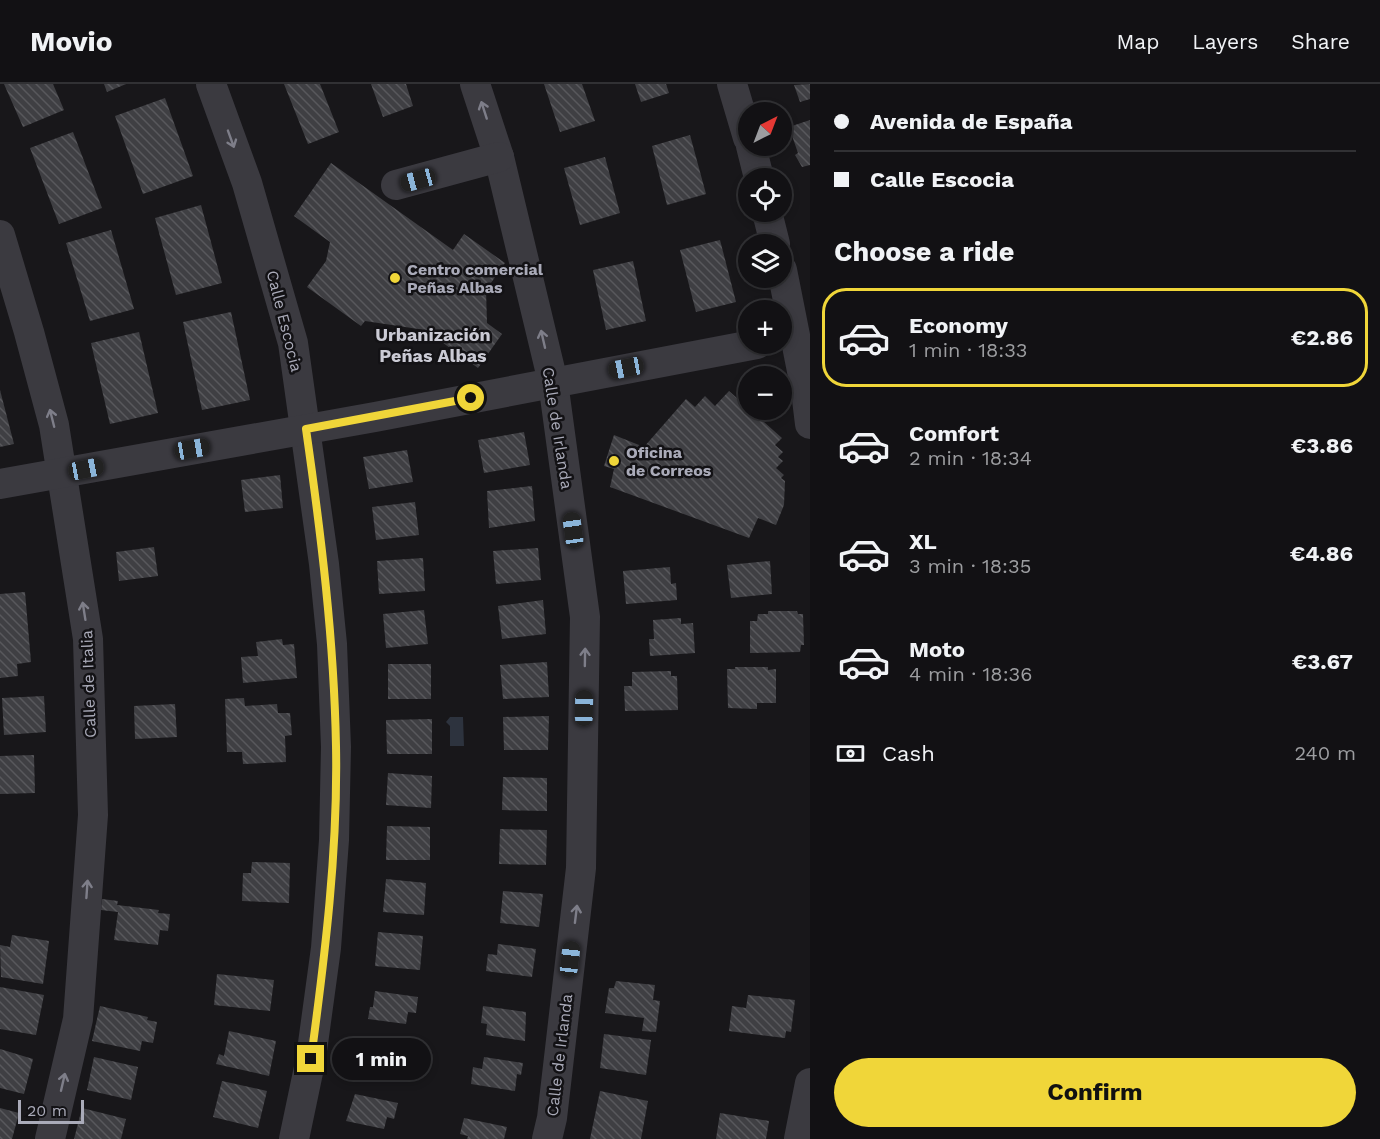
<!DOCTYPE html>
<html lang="en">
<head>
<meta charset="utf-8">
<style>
  body { margin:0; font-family:"Work Sans",sans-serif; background:#1f1f22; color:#f1f3f6; height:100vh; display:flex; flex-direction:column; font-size:22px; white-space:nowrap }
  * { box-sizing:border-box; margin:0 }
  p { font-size:20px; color:#9c9da0 }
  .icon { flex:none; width:33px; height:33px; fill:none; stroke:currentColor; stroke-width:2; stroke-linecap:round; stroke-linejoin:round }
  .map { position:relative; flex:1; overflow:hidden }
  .panel { display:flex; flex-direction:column; background:#121114; width:570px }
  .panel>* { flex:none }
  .hud { display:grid; align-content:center; height:132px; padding:0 24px; background:#121114 }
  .needle { width:39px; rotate:42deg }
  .buttons { position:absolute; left:738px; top:18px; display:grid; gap:12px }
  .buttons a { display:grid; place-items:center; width:54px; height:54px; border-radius:50%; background:#121114; box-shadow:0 3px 9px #0003,0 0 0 2px #313134; font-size:30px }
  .scale { position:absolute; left:18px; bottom:15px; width:66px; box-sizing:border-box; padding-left:6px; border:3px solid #aaabb9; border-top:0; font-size:16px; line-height:21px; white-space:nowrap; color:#aaabb9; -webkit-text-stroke:4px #131215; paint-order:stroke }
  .end { position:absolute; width:27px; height:27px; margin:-14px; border:8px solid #f0d639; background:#111; box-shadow:0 0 0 3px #111 }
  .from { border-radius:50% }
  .bubble { position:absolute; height:42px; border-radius:21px; background:#121114; box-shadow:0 3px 9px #0003,0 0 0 2px #313134; font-size:20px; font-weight:700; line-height:42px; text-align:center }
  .car { position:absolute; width:18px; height:36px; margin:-18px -9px; border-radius:8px; box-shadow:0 0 4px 2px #0007; background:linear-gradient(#222 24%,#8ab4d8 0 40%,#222 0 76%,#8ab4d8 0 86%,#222 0) }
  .hud b { display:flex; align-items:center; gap:21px; height:57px; font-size:22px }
  .hud b+b { border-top:2px solid #313134 }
  .hud i { width:15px; height:15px; background:#f1f3f6 }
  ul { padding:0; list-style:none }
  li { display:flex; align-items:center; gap:18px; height:99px; margin:0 12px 9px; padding:0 12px; border:3px solid transparent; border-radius:24px }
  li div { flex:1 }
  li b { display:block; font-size:22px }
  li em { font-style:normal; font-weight:700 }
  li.selected { border-color:#f0d639 }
  li>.icon { width:54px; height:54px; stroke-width:1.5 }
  h2 { padding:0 24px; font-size:27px; line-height:72px }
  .pay { display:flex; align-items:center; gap:15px; height:66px; padding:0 24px; font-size:22px }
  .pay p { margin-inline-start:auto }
  .primary-button { display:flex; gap:12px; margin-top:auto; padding:12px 24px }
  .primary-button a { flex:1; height:69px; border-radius:36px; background:#f0d639; color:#111; font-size:24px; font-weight:700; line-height:69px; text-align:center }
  header { display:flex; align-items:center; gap:36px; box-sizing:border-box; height:84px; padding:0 30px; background:#121114; border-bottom:2px solid #313134 }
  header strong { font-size:28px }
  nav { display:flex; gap:33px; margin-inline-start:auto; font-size:21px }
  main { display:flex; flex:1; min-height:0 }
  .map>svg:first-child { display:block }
</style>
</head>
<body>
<header>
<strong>Movio</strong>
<nav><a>Map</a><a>Layers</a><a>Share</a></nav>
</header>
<main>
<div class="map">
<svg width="810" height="1055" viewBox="0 0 810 1055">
  <defs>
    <pattern id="building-back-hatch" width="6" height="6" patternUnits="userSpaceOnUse" patternTransform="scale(1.5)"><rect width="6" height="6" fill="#3f3f43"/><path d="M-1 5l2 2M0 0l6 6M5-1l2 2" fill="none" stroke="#58585c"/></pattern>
  </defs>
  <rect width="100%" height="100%" fill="#18171a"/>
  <!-- water -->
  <path fill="#2d333e" d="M450,633H463L464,662H450V642L446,638Z"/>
  <!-- building -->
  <g fill="url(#building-back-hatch)">
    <path d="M4,0H53L64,26L23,43Z"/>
    <path d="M104,0H126L107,8Z"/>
    <path d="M284,0H320L339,48L308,60Z"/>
    <path d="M371,0H406L413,22L383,33Z"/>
    <path d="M544,0H582L595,37L560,48Z"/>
    <path d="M635,0H666L669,9L641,18Z"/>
    <path d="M810,0V15L800,18L794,1Z"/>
    <path d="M165,14L193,92L143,110L115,32Z"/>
    <path d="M810,36V81L802,83L795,71L798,69L789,43Z"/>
    <path d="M73,48L102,124L59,140L30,64Z"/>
    <path d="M690,51L706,110L667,121L652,62Z"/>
    <path d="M605,73L620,129L580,141L564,84Z"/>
    <path d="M331,79L453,166L464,150L505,179L486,206L487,239L502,250L478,284L425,246L365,237L361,242L307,203L326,177L330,158L294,132Z"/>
    <path d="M201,121L222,199L176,211L155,134Z"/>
    <path d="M111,146L134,225L90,237L66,159Z"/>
    <path d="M720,156L736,218L696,228L680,166Z"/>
    <path d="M633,177L646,237L606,246L593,186Z"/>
    <path d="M231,228L250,316L202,326L183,238Z"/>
    <path d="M139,248L158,329L110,340L91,259Z"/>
    <path d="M0,306L14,360L0,363Z"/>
    <path d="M729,307L782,354L775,361L783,368L778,373L783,377L776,384L784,391L781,394L785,397L784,421L776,441L758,434L749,454L610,403L614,385L604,382L614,351L644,363L686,315L695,323L705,312L715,322Z"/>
    <path d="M524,348L530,381L484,389L478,356Z"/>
    <path d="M407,366L413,398L369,405L363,373Z"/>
    <path d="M280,391L283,424L245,428L241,396Z"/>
    <path d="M532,402L535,437L489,444L487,407Z"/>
    <path d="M415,418L419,451L376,456L372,423Z"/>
    <path d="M154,463L158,492L119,497L116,468Z"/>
    <path d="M538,464L541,496L496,500L493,467Z"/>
    <path d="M423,474L425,507L379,510L377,477Z"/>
    <path d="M770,477L772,510L731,514L727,481Z"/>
    <path d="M670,483L671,500L676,499L677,516L626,520L623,487Z"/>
    <path d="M25,508L31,578L17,580L18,592L0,594V510Z"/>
    <path d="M543,516L546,550L502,555L498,522Z"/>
    <path d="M424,526L428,560L386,564L383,530Z"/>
    <path d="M768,527H797L798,530H803L804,561H801L800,568L750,569V537H757L758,530H768Z"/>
    <path d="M681,534V540L693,539L695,569L650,572L649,555H654L653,536Z"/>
    <path d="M282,555L283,561L294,560L297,594L243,599L241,573L258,572L256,558Z"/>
    <path d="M547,578L549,613L503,615L500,581Z"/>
    <rect x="388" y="580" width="43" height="35"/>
    <path d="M735,583H768V586L776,585V619H757V625L728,624L727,585H735Z"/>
    <path d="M671,587V592H677L678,626L625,627L624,602H632V588Z"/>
    <path d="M44,612L46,648L4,651L2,614Z"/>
    <path d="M244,614L245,622L277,620L278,629H290L292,651L285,652L286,678L243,680L242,668H227L225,615Z"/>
    <path d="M175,620L177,653L135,655L134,622Z"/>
    <path d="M549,632L548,666H504L503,633Z"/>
    <path d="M432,635V670H387L386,636Z"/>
    <path d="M34,671L35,709L0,710V672Z"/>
    <path d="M388,689L432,692L431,724L386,721Z"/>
    <path d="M503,693L547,694V727L502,726Z"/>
    <path d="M387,742L430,743V776H386Z"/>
    <path d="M500,745L547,746L546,781L499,780Z"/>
    <path d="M252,778L290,779L289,819L242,817L243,789H251Z"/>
    <path d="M386,795L426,799L424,831L383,828Z"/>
    <path d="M503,807L543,810L539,843L500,839Z"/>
    <path d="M102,815L118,817L117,821L159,826L158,829L170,830L168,847L160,846L158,861L114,856L118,828L101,826Z"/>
    <path d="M378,848L423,852L420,886L375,882Z"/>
    <path d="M12,851L49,857L43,900L1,893L0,861L10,863Z"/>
    <path d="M498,860L536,865L532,893L486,887L488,870L497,871Z"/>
    <path d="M217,890L274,896L270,927L214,921Z"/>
    <path d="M616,897L655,901L653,916L660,917L656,948L642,947L644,934L605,929L609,904H614Z"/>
    <path d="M0,903L44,911L36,951L0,945Z"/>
    <path d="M375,907L418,913L416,929L408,928L406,940L368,935L370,923H373Z"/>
    <path d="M748,911L795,916L791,948L786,947L785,954L729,947L732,922L746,924Z"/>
    <path d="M100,922L148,933L147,936L157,938L153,959L142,957L140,967L92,957Z"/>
    <path d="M483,922L526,928L525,957L486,951L487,940L481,939Z"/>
    <path d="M229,947L276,957L269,992L216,980L219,970L224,972Z"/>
    <path d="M604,950L651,956L646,991L600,984Z"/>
    <path d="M364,954L403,960L400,973L407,974L405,990L362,983Z"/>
    <path d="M0,965L33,975L24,1010L0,1004Z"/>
    <path d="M94,973L138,983L131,1016L87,1006Z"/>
    <path d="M484,973L523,979L521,991L517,990L515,1007L471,1000L473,983L482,985Z"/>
    <path d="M222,997L267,1007L258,1044L213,1033Z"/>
    <path d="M600,1007L648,1017L641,1055H590Z"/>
    <path d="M355,1010L398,1019L394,1035L387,1033L384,1045L346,1037Z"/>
    <path d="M0,1024L19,1029L12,1055H0Z"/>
    <path d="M82,1024L126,1035L121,1055H74Z"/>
    <path d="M720,1029L769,1037L766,1055H716Z"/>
    <path d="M464,1034L507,1043L504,1055H467L468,1052L460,1050Z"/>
  </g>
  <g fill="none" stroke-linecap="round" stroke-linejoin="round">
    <!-- minor -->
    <g stroke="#3b3a40" stroke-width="30">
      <path d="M211,0L247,99L293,259L324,480L332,560L336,663L334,756L326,864L311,974L294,1055"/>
      <path d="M475,0L499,73L553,298L585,533L581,784L552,1034L547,1055"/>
      <path d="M732,0L748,54"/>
      <path d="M751,62L759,94"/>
      <path d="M396,101L499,73"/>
      <path d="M767,128L775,160"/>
      <path d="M0,151L29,248L54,341L88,555L93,731L78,935L50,1055"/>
      <path d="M782,186L806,307L810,340"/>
      <path d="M0,400L375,333L757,260"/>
      <path d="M799,1055L810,999"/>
    </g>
  </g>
  <!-- one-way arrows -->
  <defs><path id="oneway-shaft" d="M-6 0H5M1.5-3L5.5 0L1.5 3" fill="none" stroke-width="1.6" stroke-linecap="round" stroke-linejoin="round" transform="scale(1.5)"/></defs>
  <g stroke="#7e7e89">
    <use href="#oneway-shaft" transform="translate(484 26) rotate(-108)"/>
    <use href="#oneway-shaft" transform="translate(231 55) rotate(70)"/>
    <use href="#oneway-shaft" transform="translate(543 255) rotate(-103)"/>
    <use href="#oneway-shaft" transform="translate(52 334) rotate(-104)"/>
    <use href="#oneway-shaft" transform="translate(84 527) rotate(-99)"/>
    <use href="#oneway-shaft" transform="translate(585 573) rotate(-89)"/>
    <use href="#oneway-shaft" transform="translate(87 805) rotate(-86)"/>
    <use href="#oneway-shaft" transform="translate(576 830) rotate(-83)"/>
    <use href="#oneway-shaft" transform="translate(63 998) rotate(-77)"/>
  </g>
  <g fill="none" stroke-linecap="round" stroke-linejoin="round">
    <!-- route -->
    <path stroke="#f0d639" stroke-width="8" d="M311,975C325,871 338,766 336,662C334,555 321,450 306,345L471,314"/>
  </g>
  <!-- markers -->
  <g fill="#f0d639" stroke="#131215" stroke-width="2">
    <circle cx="395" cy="194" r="6"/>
    <circle cx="614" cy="377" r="6"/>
  </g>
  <g text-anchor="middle" stroke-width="5" stroke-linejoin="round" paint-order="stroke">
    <!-- poi labels -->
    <g font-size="16" font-weight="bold" fill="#aaabb9" stroke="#131215" text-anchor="start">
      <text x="407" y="191">Centro comercial<tspan x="407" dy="18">Peñas Albas</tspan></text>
      <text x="626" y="374">Oficina<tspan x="626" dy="18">de Correos</tspan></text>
    </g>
    <!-- street labels -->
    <g font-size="16" fill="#aaabb9" stroke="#131215">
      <text transform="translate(285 237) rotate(76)" y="6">Calle Escocia</text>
      <text transform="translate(558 344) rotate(81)" y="6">Calle de Irlanda</text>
      <text transform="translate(88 600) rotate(-92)" y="6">Calle de Italia</text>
      <text transform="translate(559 971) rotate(-83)" y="6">Calle de Irlanda</text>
    </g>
    <!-- neighbourhood labels -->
    <g font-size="18" font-weight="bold" fill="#cbcbd5" stroke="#131215">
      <text x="433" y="257">Urbanización<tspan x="433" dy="21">Peñas Albas</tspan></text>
    </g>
  </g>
</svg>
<div class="buttons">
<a><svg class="needle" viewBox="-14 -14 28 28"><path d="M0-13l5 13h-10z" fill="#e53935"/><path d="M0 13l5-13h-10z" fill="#9c9da0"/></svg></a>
<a><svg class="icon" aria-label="locate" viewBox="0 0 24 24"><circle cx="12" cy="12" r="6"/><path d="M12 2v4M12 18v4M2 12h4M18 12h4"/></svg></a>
<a><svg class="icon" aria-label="layers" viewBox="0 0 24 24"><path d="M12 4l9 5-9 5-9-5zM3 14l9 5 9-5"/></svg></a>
<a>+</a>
<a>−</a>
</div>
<div class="scale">20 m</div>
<i class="end from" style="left:471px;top:314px"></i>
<i class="end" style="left:311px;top:975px"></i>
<div class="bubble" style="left:332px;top:954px;width:99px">1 min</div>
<i class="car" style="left:418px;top:96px;rotate:255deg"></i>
<i class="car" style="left:626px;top:284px;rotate:259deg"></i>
<i class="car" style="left:192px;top:365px;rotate:80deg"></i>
<i class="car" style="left:86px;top:385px;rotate:79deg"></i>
<i class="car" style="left:573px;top:446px;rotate:352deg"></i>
<i class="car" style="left:584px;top:624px;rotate:1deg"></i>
<i class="car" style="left:570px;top:875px;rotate:7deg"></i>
</div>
<section class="panel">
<div class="hud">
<b><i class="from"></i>Avenida de España</b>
<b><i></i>Calle Escocia</b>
</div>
<h2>Choose a ride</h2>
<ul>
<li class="selected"><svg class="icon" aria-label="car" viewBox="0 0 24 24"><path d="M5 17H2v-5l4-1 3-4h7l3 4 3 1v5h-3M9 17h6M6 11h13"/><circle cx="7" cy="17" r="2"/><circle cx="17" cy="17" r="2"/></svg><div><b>Economy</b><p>1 min · 18:33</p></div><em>€2.86</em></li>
<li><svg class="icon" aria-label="car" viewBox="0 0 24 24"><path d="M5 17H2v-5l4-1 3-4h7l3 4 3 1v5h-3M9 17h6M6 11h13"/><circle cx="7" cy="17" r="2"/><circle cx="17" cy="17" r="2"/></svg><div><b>Comfort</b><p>2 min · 18:34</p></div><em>€3.86</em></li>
<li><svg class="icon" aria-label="car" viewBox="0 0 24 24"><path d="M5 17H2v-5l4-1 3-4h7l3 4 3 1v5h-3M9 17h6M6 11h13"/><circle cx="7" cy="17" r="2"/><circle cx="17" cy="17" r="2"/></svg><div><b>XL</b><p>3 min · 18:35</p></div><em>€4.86</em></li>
<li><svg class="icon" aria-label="car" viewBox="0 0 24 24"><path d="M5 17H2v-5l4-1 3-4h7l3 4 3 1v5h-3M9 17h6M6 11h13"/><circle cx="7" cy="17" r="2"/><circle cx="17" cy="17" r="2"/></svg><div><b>Moto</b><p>4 min · 18:36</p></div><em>€3.67</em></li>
</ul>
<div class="pay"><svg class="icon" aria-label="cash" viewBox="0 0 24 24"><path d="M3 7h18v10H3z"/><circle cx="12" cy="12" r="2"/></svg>Cash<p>240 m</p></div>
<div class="primary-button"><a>Confirm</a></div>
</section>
</main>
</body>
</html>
